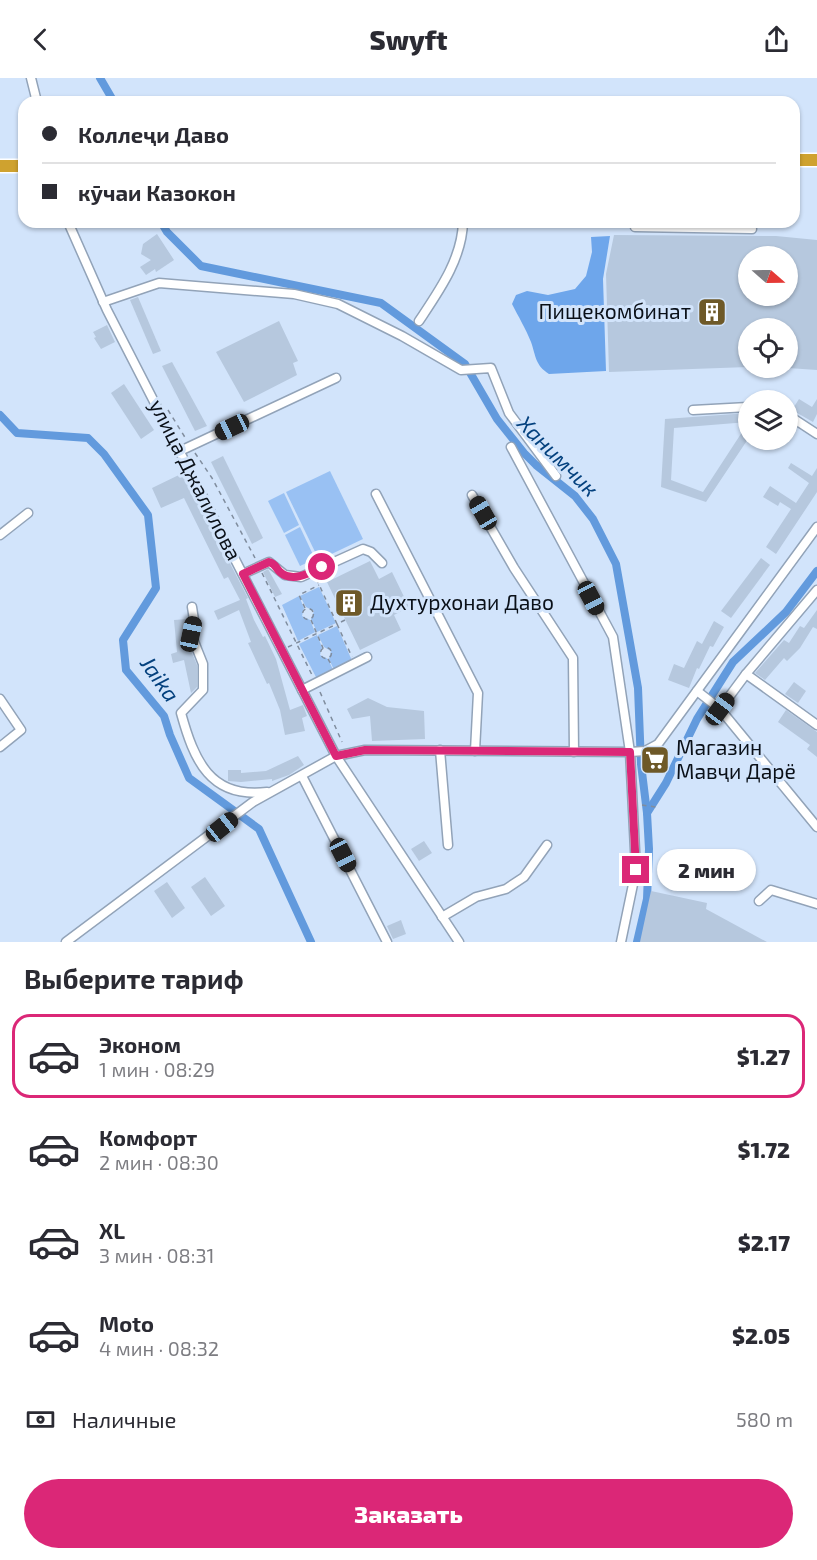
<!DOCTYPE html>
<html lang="ru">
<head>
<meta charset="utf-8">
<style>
  body { margin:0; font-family:"Exo 2",sans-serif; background:#f7f7f7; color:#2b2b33; height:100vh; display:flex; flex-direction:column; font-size:22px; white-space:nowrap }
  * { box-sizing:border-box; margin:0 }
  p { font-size:20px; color:#7c7c81 }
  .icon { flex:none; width:33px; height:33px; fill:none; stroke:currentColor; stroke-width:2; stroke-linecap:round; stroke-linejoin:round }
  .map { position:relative; height:864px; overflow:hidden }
  .panel { display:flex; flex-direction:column; background:#fff; flex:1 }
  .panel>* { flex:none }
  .banner { position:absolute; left:18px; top:18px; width:782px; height:132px; border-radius:18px; box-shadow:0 2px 4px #0004; display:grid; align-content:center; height:132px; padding:0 24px; background:#fff }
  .needle { width:39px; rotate:110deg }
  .tools { position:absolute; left:738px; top:168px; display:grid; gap:12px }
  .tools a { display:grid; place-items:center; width:60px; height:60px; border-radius:50%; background:#fff; box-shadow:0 2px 4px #0004; font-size:30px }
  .end { position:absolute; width:27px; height:27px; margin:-14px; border:8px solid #db2777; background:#fff; box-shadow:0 0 0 3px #fff }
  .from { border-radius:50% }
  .bubble { position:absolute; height:42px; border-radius:21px; background:#fff; box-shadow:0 2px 4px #0004; font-size:20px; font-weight:800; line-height:42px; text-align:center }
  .car { position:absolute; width:18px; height:36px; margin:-18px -9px; border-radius:8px; box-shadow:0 0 4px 2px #0007; background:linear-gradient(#222 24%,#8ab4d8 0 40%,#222 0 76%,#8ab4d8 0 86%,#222 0) }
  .banner b { display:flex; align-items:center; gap:21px; height:57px; font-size:22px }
  .banner b+b { border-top:2px solid #e1e1e2 }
  .banner i { width:15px; height:15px; background:#2b2b33 }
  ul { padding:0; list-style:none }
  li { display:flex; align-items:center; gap:18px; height:84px; margin:0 12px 9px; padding:0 12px; border:3px solid transparent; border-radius:18px }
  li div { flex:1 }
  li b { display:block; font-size:22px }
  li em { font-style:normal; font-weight:800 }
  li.on { border-color:#db2777 }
  li>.icon { width:54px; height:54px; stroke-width:1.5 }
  h2 { padding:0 24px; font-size:27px; line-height:72px }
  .pay { display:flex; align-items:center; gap:15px; height:66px; padding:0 24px; font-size:22px }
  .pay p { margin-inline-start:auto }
  .cta { display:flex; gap:12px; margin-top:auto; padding:12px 24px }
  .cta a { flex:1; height:69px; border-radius:36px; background:#db2777; color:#fff; font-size:24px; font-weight:800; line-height:69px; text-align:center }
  header { display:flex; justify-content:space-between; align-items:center; height:78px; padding:0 24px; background:#fff; font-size:27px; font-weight:800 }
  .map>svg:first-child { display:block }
</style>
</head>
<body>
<header><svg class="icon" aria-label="back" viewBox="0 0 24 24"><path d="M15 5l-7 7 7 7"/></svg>Swyft<svg class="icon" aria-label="share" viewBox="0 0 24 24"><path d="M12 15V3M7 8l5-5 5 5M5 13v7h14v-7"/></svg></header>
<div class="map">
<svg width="817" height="864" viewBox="0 0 817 864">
  <rect width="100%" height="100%" fill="#d2e4fb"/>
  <!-- green -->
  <g fill="#99c1f3">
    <path d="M330,393L363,461L319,482L286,414Z"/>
    <path d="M284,415L299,447L284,455L268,423Z"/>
    <path d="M300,449L315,481L300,488L285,457Z"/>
    <path d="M319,509L336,545L317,554L311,541L314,533L306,529L300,518Z"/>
    <path d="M299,518L304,530L302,538L310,542L315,554L298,563L282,527Z"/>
    <path d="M337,548L353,585L335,594L329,581L331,573L324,569L318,557Z"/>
    <path d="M317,557L322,569L320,577L328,581L334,594L318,603L299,566Z"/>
  </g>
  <!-- forest -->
  <path fill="#6ea6eb" d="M610,158L603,201L606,293L549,296C535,287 536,278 531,264C526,251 518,238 512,226L516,217L527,213L548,217L575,211L586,198L592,174L591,159Z"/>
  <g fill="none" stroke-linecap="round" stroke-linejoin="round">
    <!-- canal -->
    <g stroke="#629add" stroke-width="8">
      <path d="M100,0L114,24"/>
      <path d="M161,144L167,154L201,188L381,225L465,286L497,341L524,375L536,387L575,418L593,441L616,486L638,610L641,686L647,735"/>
      <path d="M0,337L17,355L88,360L104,376L148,437L156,510L123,562L126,592L164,638L170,657L189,700L259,751L311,864"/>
      <path d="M637,864L647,821L649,771L647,735L666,705L697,641L733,584L786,534L817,493"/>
    </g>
  </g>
  <!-- building -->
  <g fill="#b6c8de" fill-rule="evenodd">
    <path d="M157,156L174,182L156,194L155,191L146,197L140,189L151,182L141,176L143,166Z"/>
    <path d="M614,157L776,158L817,162V292L788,290V250H748V289L609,294L606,196ZM748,178H788V218H748Z"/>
    <path d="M138,219L161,273L153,276L130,222Z"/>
    <path d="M279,243L298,283L293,285L297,297L244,324L216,274Z"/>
    <path d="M107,247L115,264L101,271L94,260L96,259L93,254Z"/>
    <path d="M172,284L207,348L195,353L162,288Z"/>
    <path d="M124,306L154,352L141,361L111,315Z"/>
    <path d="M799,321L812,329L817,321V336L813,344L792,332Z"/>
    <path d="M748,335V344L674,350L671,402L703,414L748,345V361L706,424L661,409L665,341Z"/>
    <path d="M223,378L263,460L252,466L211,384Z"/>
    <path d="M791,385L812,398L817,390V414L776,476L766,469L791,431L780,424L778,428L763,419L770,408L796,425L809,405L788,390Z"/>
    <path d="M183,395L248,520L246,521L254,542L263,559L265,558L276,581L290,632L303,627L304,630L307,638L302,640L305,653L285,657L280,632L269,605L267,606L248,565L251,564L239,532L218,542L214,533L240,522L228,499L224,501L184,420L161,430L152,410Z"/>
    <path d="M761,480L770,487L731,540L721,533Z"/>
    <path d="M370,483L379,501L392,494L409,529L394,537L401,552L360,572L327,504Z"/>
    <path d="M268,491L282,516L275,519L263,494Z"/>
    <path d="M817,532V551L813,549L800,570L787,583L784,580L765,602L755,595L784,562L789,565L800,548L804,550Z"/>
    <path d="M187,541L185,558L197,587V609L191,615L184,582L173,585L171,576L177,574L174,542Z"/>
    <path d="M714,543L724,549L713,569L710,568L699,591L697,590L689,610L668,602L674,586L684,590L697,563L702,566Z"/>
    <path d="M794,604L806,613L798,625L785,616Z"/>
    <path d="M368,620L387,629L424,633L425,661L372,663L370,638L352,641L347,631Z"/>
    <path d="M786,632L817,654V679L807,671L810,667L778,644Z"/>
    <path d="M298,678L304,687L289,697L272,703V701L241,704L228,703V692H241V695L266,693Z"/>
    <path d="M424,763L432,775L419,783L411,771Z"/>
    <path d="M205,799L225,828L211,838L191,809Z"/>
    <path d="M167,804L185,830L172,840L154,813Z"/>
    <path d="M651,813L707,825L706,831L767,864H640Z"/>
    <path d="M401,842L406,856L393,861L387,848Z"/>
  </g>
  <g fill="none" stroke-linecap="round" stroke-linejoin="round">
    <!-- minor casing -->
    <g stroke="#92a3b8" stroke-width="11">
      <g id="minor">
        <path d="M31,0L37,24"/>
        <path d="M68,144L107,232L336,678L459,864"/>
        <path d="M635,149L752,151"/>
        <path d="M103,224L159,205L294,216L338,226L402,258L461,292L491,290L509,335L556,398"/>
        <path d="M419,243C439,213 462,181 463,144"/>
        <path d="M693,332L748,329"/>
        <path d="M788,337L817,356"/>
        <path d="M511,369L613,559L630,674L636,792L621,864"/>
        <path d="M180,373L336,300"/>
        <path d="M376,416L478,615L475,673"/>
        <path d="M472,417L514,490L573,580L574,674"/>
        <path d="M0,457L28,435"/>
        <path d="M243,496L269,484L285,497L301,499L363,471L371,474L382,485"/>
        <path d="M817,512L746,596L720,631L817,749"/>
        <path d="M192,529L194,542L191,556L203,586V612L181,635C194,682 210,721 267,714"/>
        <path d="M746,596L817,647"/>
        <path d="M302,612L367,579"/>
        <path d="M697,613L720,631"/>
        <path d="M0,621L21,652L0,669"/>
        <path d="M440,672L448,767"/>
        <path d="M302,698L387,864"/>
        <path d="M759,823L771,812L817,826"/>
        <path d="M442,839L476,819L506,811L524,799L547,767"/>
        <path d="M66,864L253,724L336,678L365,672L630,674L645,673L658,666L817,449"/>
      </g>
    </g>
    <!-- highway casing -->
    <g stroke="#fff" stroke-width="15">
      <g id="highway">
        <path d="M794,82H817"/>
        <path d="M0,88H24"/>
      </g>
    </g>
    <!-- path -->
    <g stroke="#808d9e" stroke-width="1.5" stroke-dasharray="4.5 4.5" stroke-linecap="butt">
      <path d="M168,332L186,361"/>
      <path d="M195,375L212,400L255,480"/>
      <path d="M262,495L313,599"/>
      <path d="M305,530L299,517L319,507"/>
      <circle cx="308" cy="536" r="5.5"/>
      <path d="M311,542L323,570"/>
      <path d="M345,542L337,546L352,579"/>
      <path d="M288,569L337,546L317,502"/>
      <circle cx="326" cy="575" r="5.5"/>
      <path d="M328,581L331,586"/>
      <path d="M320,614L342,664"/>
      <path d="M642,727L656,729"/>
    </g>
    <!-- minor -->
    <use href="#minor" stroke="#fff" stroke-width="8"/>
    <!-- highway -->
    <use href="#highway" stroke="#cfa22f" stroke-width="12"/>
  </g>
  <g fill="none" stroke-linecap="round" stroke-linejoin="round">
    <!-- route -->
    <path stroke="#db2777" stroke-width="8" d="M322,489C310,495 292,505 280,494C275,489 276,486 269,484L243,496L336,678L365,672L630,674L636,792"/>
  </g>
  <!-- icons -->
  <defs>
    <g id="building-square" transform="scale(1.5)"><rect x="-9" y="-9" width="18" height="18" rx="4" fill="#6e5928" stroke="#d2e4fb"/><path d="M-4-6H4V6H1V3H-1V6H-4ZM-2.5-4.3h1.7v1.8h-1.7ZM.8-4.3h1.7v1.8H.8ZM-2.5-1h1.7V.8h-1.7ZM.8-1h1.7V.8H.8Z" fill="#fff"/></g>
    <g id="supermarket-square" transform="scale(1.5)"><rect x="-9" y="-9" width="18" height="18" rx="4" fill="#6e5928" stroke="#d2e4fb"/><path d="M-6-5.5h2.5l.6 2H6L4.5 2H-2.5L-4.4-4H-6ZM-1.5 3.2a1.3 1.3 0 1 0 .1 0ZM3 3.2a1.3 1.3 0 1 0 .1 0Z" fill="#fff"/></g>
  </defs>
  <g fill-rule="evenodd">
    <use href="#building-square" x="712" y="234"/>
    <use href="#building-square" x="349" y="525"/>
    <use href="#supermarket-square" x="655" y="682"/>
  </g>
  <g text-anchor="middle" stroke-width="6" stroke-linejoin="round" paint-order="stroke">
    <!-- poi labels -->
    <g font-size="21" fill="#0a1018" stroke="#d2e4fb" text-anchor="start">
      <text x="691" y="241" text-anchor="end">Пищекомбинат</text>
      <text x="370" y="532">Духтурхонаи Даво</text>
      <text x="676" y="677">Магазин<tspan x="676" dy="24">Мавҷи Дарё</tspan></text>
    </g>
    <!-- street labels -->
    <g font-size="21" fill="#0a1018" stroke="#d2e4fb">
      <text transform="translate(195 402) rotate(63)" y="7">улица Джалилова</text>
    </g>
    <!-- water labels -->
    <g font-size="22" font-style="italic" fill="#04417e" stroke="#d2e4fb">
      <text transform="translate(558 378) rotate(45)" y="8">Ханимчик</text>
      <text transform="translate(160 601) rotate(55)" y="8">Jaika</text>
    </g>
  </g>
</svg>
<div class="tools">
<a><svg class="needle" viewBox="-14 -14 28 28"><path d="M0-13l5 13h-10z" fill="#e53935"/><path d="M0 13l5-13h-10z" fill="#7c7c81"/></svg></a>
<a><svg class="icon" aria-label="locate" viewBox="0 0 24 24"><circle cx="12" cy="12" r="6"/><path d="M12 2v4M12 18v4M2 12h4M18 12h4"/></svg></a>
<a><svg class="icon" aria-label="layers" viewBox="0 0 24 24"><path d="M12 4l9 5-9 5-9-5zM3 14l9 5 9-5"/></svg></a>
</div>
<i class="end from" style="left:322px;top:489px"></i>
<i class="end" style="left:636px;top:792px"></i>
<div class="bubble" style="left:657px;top:771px;width:99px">2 мин</div>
<i class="car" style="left:232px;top:349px;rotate:245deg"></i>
<i class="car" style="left:483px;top:435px;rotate:330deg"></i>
<i class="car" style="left:591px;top:520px;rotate:152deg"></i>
<i class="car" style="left:191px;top:556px;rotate:12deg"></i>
<i class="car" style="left:720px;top:631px;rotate:37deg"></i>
<i class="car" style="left:222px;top:749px;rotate:51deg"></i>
<i class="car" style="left:343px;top:777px;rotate:153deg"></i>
<div class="banner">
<b><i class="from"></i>Коллеҷи Даво</b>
<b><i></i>кӯчаи Казокон</b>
</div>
</div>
<section class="panel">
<h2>Выберите тариф</h2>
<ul>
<li class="on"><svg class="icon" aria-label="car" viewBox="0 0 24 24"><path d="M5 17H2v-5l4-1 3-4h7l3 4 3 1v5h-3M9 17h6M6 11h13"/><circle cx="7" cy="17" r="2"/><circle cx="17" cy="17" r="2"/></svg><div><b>Эконом</b><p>1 мин · 08:29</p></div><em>$1.27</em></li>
<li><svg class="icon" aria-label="car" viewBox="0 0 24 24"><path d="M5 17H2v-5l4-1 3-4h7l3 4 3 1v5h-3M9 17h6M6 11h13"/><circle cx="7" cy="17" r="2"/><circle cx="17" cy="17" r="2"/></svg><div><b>Комфорт</b><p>2 мин · 08:30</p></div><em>$1.72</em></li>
<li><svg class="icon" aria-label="car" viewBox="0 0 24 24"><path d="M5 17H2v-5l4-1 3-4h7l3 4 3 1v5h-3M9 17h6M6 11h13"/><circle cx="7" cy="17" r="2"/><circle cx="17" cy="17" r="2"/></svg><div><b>XL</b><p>3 мин · 08:31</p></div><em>$2.17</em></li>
<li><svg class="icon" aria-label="car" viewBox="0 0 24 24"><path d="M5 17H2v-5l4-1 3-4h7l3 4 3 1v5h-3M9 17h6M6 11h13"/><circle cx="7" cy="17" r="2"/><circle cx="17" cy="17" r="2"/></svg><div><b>Moto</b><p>4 мин · 08:32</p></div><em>$2.05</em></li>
</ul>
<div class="pay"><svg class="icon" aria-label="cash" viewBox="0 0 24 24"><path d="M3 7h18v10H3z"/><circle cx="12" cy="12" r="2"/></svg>Наличные<p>580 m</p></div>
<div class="cta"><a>Заказать</a></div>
</section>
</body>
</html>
